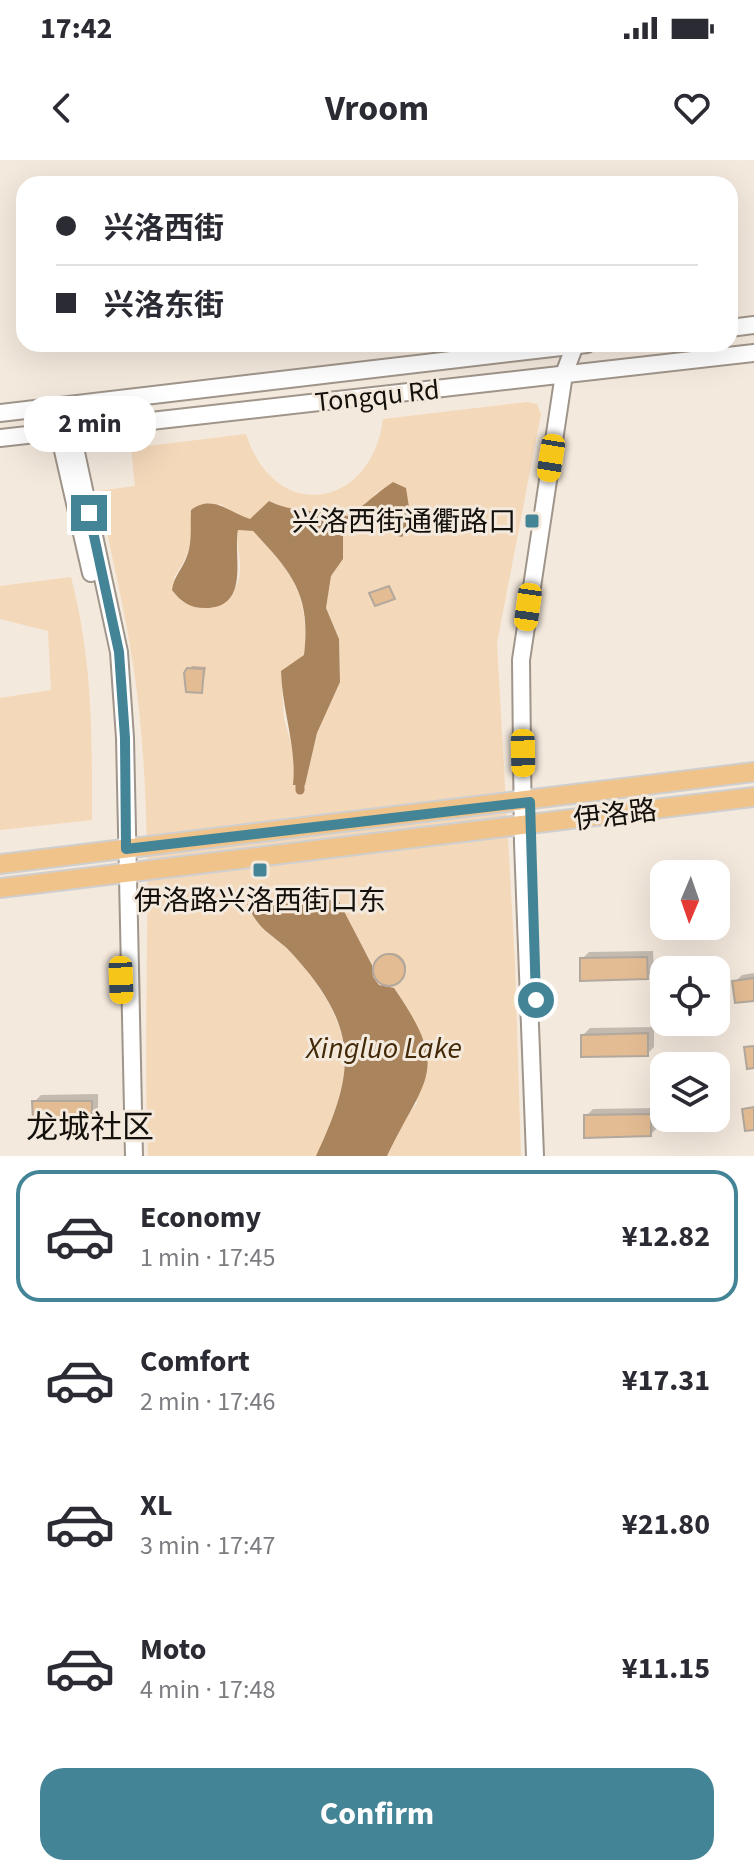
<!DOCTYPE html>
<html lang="en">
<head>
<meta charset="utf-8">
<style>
  body { margin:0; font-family:"Source Sans 3","Noto Sans SC",sans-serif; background:#f7f7f7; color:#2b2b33; height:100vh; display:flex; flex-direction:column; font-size:30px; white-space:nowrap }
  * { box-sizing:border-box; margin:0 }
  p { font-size:26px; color:#7c7c81 }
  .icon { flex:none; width:44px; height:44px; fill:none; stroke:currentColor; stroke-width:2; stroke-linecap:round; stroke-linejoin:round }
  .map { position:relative; height:996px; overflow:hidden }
  .details { display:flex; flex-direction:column; background:#fff; flex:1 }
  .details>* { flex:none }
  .hud { position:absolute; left:16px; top:16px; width:722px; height:176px; border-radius:24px; box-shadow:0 8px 32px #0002; display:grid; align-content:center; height:176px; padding:0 40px; background:#fff }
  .needle { width:52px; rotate:182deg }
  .tools { position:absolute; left:650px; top:700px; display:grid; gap:16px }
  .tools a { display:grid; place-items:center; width:80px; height:80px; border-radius:16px; background:#fff; box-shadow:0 8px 32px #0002; font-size:40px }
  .end { position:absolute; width:36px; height:36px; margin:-18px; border:10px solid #438496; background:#fff; box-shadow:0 0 0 4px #fff }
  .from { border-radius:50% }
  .bubble { position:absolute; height:56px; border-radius:24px; background:#fff; box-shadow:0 8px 32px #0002; font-size:26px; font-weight:700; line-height:56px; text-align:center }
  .car { position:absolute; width:24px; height:48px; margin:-24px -12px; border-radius:10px; box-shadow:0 0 6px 2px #0007; background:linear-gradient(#f5c518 24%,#345 0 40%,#f5c518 0 76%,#345 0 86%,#f5c518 0) }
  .hud b { display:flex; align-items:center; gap:28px; height:76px; font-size:30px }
  .hud b+b { border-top:2px solid #e1e1e2 }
  .hud i { width:20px; height:20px; background:#2b2b33 }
  ul { padding:14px 0 0; list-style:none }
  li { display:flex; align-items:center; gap:24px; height:132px; margin:0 16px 12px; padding:0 24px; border:4px solid transparent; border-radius:24px }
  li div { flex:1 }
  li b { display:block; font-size:30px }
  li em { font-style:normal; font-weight:700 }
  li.active { border-color:#438496 }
  li>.icon { width:72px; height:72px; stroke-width:1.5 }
  .primary-button { display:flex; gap:16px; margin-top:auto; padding:16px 40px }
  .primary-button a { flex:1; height:92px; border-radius:24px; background:#438496; color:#fff; font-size:32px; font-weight:700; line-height:92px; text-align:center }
  .status { display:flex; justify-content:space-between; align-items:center; height:56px; padding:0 40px; background:#fff; direction:ltr }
  .status svg { height:22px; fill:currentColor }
  header { display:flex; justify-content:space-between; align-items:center; height:104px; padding:0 40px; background:#fff; font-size:36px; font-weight:700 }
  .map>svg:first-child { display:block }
</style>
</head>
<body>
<div class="status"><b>17:42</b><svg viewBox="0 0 49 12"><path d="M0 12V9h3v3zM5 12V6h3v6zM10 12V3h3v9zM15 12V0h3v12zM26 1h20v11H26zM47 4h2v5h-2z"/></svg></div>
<header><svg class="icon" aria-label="back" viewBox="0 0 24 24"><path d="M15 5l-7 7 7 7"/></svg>Vroom<svg class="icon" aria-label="heart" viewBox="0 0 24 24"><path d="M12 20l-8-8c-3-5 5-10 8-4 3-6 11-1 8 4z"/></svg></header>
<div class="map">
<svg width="754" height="996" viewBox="0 0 754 996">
  <rect width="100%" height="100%" fill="#f4e9dd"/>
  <!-- green -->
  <g fill="#f4d8ba" fill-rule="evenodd">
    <path d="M527,242L537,244L541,254L497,483L515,803L521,996H387L404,960L417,943L389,829C376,825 371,818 372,804L334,734L247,744C261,776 276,775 296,798C359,871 355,913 316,996H148C141,833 158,666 133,504C124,446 110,388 98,331L135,326L131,288L246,274C275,365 372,349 383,259ZM377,332L394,375L386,360L357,358L343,371V399L331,416L326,448L339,479L340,522L317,573L305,625H294L296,600L284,559L281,511L304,496C310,435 293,414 253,371L238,370C236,383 239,390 240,402C243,440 211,455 181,441L174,417C187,400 194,381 191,360L221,344L232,354L250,359L270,341C295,354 320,349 347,356L367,345Z"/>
    <path d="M71,417C93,503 92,572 92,660L0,670V538L51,530L48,471L0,459V426Z"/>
  </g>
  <!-- water -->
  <g fill="#a9845d">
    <path d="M393,322L406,328L411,360L402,377L394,375L386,360L357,358L343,371V399L331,416L326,448L339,479L340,522L317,573L305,625H293C297,587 282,550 281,511L304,495C311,435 293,414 253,371L238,370C233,395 250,445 209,448C191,449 182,443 172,430C174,417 180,412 185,401C193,384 190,368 191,350C213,334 228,352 250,359L269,341C295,354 320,349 347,356C365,346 376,333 393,322Z"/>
    <path d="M335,734L372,805L373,817L379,825L394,828C452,912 425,916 387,996H316C355,913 360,870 296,798C276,774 261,776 247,744Z"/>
  </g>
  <!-- shadow -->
  <g fill="#0003">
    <path d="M192,506L206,507L202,531L189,510Z"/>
    <path d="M653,791L654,810L647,817L582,799L589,792Z"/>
    <circle cx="391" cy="808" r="15"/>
    <path d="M754,813V839L735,822L742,815Z"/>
    <path d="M654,867V887L647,894L583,875L590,868Z"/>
    <path d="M98,934V952L92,959L34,942L41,935Z"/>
    <path d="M657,948L658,967L651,974L586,956L593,949Z"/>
  </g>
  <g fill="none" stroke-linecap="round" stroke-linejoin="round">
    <!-- canal -->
    <path stroke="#a9845d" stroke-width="9" d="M300,625V630"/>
  </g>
  <!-- building -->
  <g fill="#e3bc93" stroke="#b2a89d" stroke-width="2">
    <path d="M389,426L395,439L375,446L369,433Z"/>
    <path d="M187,508L204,509L202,533L186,532L184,513Z"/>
    <circle cx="389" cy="810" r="16"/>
    <path d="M647,797L648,819L580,821V798Z"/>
    <path d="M754,818V841L735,843L732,821Z"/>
    <path d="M648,873V896L581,897V875Z"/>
    <path d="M754,886V908L747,909L744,887Z"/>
    <path d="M32,941H92V961L33,962Z"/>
    <path d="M754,947V970L745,971L742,949Z"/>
    <path d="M651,954V976L584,978V955Z"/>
  </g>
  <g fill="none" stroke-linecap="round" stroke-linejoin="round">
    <!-- secondary casing -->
    <g stroke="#a0958a" stroke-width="20">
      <g id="secondary">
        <path d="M730,168L754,165"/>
        <path d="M66,246L119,492L125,578L134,996"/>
        <path d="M53,247L91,413"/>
        <path d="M0,253L587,184"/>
        <path d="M0,278L754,193"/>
        <path d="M535,996L523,683L521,500L564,214L575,185"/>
      </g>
    </g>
    <!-- primary casing -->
    <g stroke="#d0cfcf" stroke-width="22">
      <g id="primary">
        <path d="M0,704L754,612"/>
        <path d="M0,728L754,637"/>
      </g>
    </g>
    <!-- secondary -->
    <use href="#secondary" stroke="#fff" stroke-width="16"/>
    <!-- primary -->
    <use href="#primary" stroke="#f0c38a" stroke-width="18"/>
  </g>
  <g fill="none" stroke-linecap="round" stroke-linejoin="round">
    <!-- route -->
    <path stroke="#438496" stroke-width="10" d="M89,353L119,492L125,578L126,689L530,642L536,840"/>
  </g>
  <!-- markers -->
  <g fill="#438496" stroke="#f4e9dd" stroke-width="3">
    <rect x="524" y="353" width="16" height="16" rx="4"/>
    <rect x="252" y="702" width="16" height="16" rx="4"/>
  </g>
  <g text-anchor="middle" stroke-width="6" stroke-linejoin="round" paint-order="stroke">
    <!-- street labels -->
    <g font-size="28" fill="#14110d" stroke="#f4e9dd">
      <text transform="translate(377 235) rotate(-6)" y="10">Tongqu Rd</text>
      <text transform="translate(615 654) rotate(-7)" y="10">伊洛路</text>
    </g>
    <!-- poi labels -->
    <g font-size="28" fill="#14110d" stroke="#f4e9dd" text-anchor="end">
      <text x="516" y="371">兴洛西街通衢路口</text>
      <text x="260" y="750" text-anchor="middle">伊洛路兴洛西街口东</text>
    </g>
    <!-- water labels -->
    <g font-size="30" font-style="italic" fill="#432907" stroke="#f4e9dd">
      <text x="384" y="898">Xingluo Lake</text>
    </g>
    <!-- quarter labels -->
    <g font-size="32" fill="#14110d" stroke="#f4e9dd">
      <text x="90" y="978">龙城社区</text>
    </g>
  </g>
</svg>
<div class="tools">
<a><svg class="needle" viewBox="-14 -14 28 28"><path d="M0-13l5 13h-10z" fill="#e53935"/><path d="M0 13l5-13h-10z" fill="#7c7c81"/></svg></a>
<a><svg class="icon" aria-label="locate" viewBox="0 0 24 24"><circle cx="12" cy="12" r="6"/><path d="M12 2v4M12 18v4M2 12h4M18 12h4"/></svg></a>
<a><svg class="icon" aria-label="layers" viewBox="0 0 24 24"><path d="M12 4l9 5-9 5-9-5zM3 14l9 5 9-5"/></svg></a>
</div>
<i class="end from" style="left:536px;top:840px"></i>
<i class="end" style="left:89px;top:353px"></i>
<div class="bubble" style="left:24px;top:236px;width:132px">2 min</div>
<i class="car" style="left:551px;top:298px;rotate:189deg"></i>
<i class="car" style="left:528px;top:447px;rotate:188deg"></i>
<i class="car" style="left:523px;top:593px;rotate:179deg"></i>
<i class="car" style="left:121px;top:820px;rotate:178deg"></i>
<div class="hud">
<b><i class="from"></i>兴洛西街</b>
<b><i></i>兴洛东街</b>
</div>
</div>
<section class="details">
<ul>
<li class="active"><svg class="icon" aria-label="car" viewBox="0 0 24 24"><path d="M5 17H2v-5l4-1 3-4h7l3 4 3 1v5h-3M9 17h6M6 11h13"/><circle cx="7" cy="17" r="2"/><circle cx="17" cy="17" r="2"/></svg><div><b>Economy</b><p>1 min · 17:45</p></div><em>¥12.82</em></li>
<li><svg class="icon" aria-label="car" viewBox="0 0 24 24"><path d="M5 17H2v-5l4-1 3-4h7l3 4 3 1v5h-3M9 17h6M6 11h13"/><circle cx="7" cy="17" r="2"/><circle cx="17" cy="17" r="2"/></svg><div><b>Comfort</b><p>2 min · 17:46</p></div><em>¥17.31</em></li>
<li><svg class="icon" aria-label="car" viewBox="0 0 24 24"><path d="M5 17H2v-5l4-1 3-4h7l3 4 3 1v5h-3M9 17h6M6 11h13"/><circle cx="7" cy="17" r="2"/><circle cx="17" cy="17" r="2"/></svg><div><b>XL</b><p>3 min · 17:47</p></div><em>¥21.80</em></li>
<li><svg class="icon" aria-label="car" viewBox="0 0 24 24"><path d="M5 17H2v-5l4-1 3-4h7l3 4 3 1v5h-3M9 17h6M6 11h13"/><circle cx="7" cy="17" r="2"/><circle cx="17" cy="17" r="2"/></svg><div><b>Moto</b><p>4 min · 17:48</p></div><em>¥11.15</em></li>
</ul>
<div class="primary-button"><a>Confirm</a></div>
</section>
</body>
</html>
